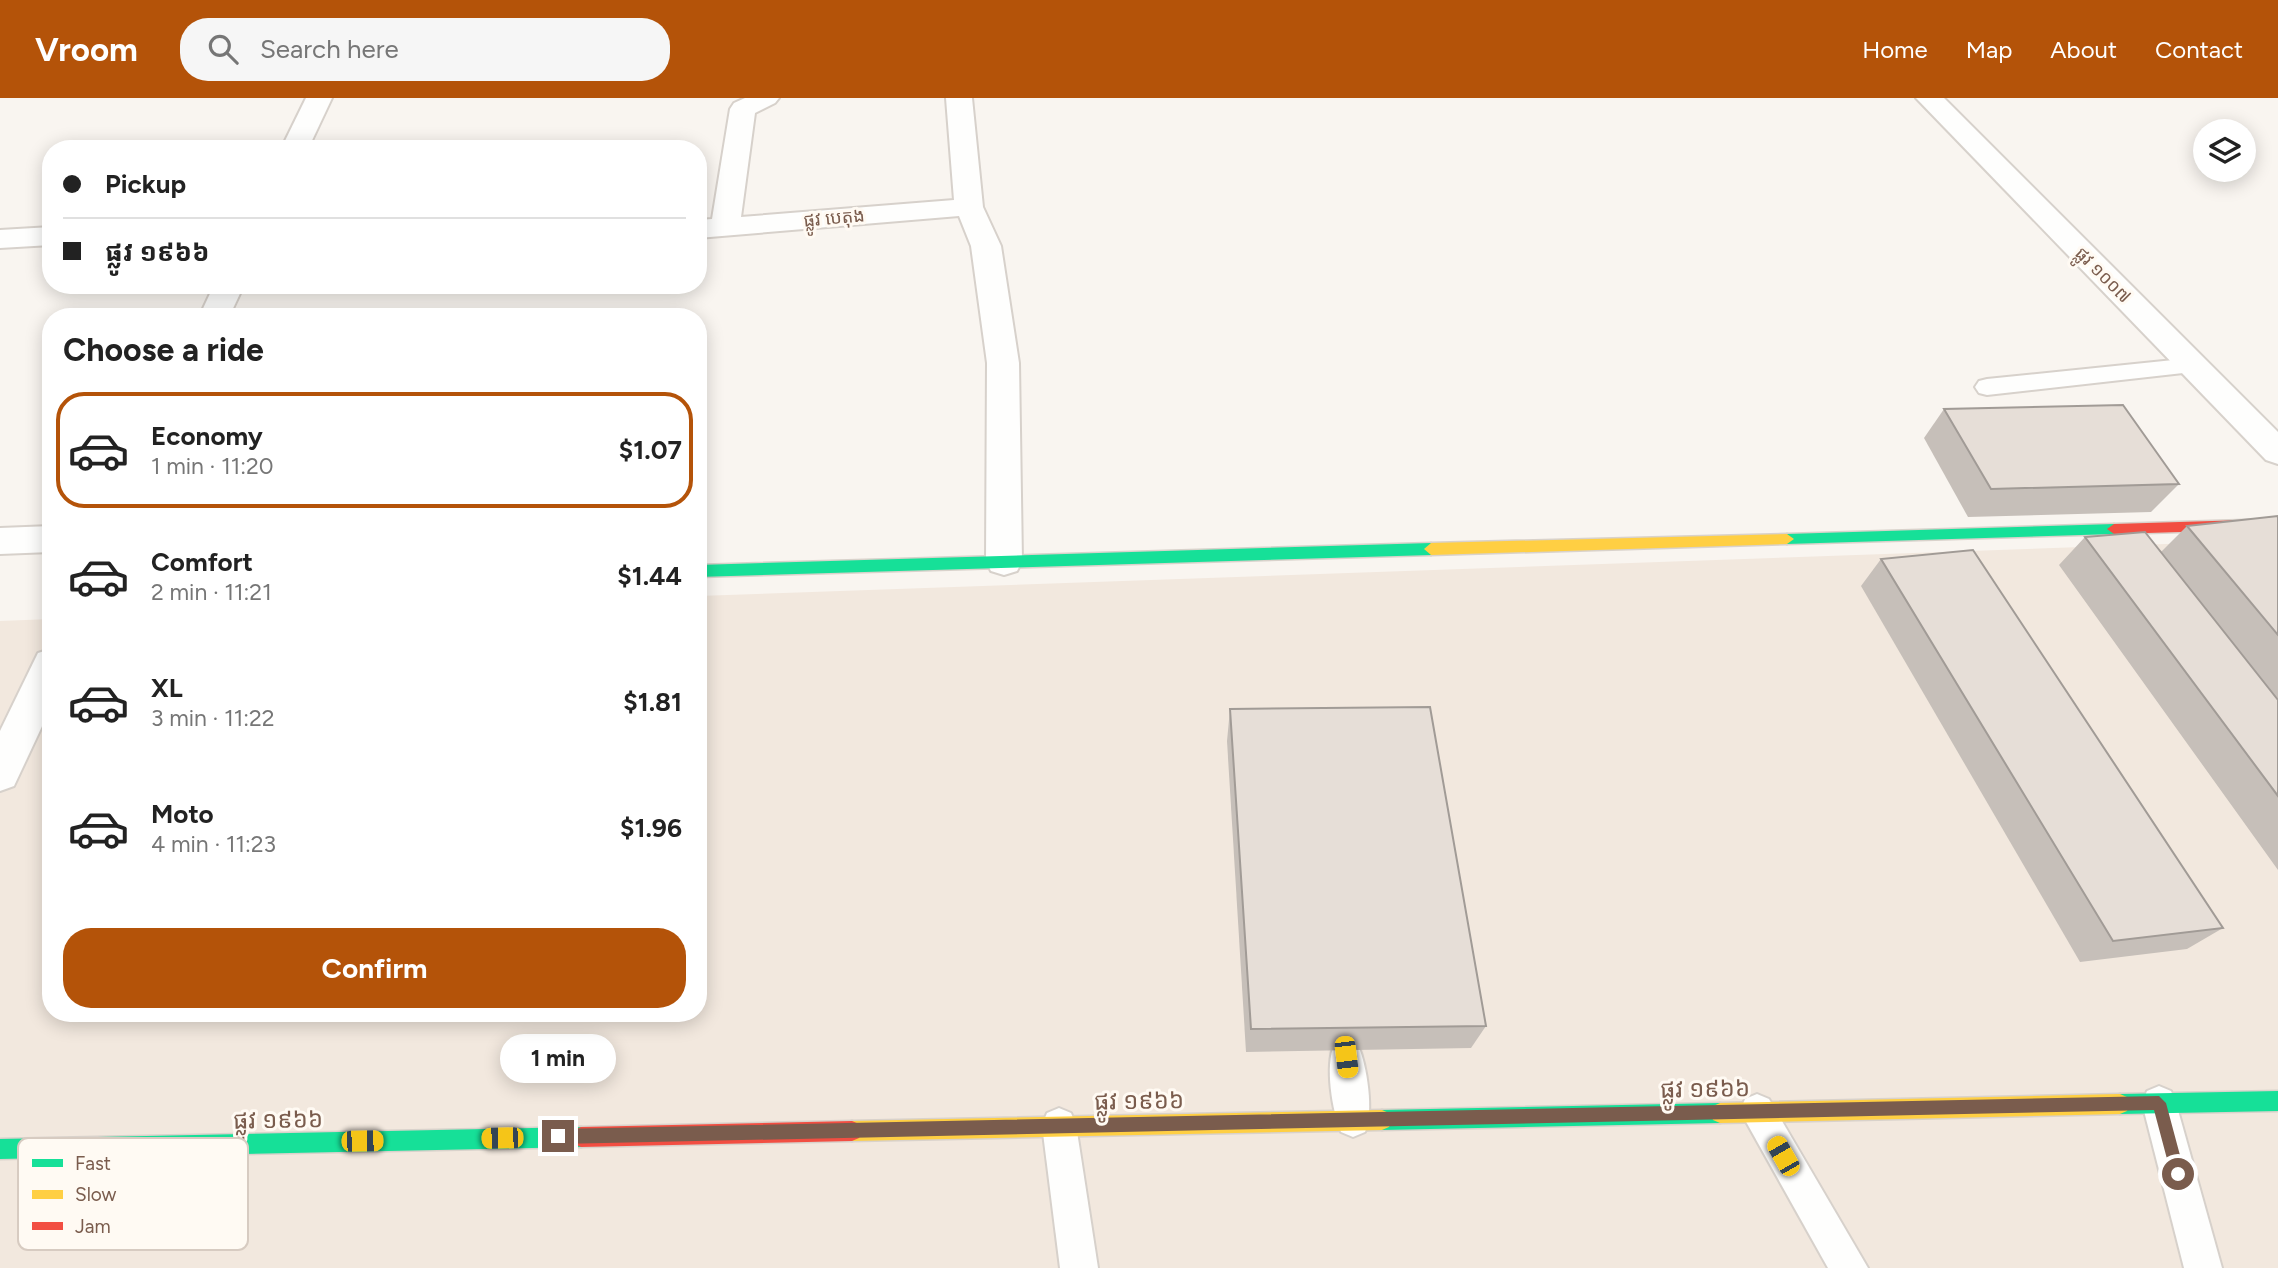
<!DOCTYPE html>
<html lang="en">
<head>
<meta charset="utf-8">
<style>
  body { margin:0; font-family:Figtree,"Noto Sans Khmer",sans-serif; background:#f6f6f6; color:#222; height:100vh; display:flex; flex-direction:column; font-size:26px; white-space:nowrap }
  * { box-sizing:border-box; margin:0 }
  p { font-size:23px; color:#767676 }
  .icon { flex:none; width:38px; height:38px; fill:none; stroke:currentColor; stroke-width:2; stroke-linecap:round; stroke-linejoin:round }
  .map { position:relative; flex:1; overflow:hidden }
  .drawer { position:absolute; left:42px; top:210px; width:665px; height:714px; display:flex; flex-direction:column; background:#fff; border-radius:28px; box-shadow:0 4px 18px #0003 }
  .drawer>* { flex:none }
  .top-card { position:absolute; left:42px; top:42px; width:665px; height:154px; border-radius:28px; box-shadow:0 4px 18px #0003; display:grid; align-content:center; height:154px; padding:0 21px; background:#fff }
  .controls { position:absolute; left:2193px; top:21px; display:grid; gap:14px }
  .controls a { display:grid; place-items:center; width:63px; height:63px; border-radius:50%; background:#fff; box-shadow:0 4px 18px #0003; font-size:35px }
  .end { position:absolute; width:32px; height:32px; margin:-16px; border:9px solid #7a5c4d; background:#fff; box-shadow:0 0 0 4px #fff }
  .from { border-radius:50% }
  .bubble { position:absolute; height:49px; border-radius:24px; background:#fff; box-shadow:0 4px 18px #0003; font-size:23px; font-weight:700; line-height:49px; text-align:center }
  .car { position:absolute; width:21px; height:42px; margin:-21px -10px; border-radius:9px; box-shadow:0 0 5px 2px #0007; background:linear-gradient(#f5c518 24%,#345 0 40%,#f5c518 0 76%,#345 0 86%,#f5c518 0) }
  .top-card b { display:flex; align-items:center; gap:24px; height:66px; font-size:26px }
  .top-card b+b { border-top:2px solid #e0e0e0 }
  .top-card i { width:18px; height:18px; background:#222 }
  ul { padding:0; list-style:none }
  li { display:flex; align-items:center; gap:21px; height:116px; margin:0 14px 10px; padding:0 7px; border:4px solid transparent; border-radius:28px }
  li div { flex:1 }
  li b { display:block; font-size:26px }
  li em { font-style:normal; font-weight:700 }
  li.selected { border-color:#b45309 }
  li>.icon { width:63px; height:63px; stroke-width:1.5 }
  h2 { padding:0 21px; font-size:32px; line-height:84px }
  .cta { display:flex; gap:14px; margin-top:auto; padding:14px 21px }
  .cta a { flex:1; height:80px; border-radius:28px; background:#b45309; color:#fff; font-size:28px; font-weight:700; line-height:80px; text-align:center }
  header { display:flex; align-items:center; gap:42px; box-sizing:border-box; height:98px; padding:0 35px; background:#b45309; color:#fff }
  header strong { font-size:33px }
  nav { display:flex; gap:38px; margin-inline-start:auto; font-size:24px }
  .search { width:490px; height:63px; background:#f6f6f6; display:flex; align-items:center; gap:18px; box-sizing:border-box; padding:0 24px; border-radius:28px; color:#767676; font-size:26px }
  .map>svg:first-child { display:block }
</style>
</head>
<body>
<header>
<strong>Vroom</strong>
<div class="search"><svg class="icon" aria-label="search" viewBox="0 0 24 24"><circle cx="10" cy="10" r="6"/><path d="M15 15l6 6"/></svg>Search here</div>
<nav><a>Home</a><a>Map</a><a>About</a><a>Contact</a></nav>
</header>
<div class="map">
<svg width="2278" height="1170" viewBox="0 0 2278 1170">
  <rect width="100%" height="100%" fill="#f9f5f0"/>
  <!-- residential -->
  <path fill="#f2e8de" d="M2278,442V1170H0V523L51,521V915H698V498Z"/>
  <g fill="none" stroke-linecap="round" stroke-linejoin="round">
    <!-- lane casing -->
    <g stroke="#d7d1cb" stroke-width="4">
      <g id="lane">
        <path d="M2193,260L2201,263L2204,268L2201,273L1987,297L1979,295L1975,289L1979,283L1987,281Z"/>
        <path d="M1346,942L1358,947C1367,968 1374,1014 1365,1034L1353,1039L1341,1034C1332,1013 1325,968 1334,947Z"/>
        <path d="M2159,988L2171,993L2176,1005L2222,1170H2184L2142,1005L2147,993Z"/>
        <path d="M1757,996L1769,1001L1868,1170H1828L1740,1013L1745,1001Z"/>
        <path d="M1059,1010L1071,1015L1076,1027L1098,1170H1060L1042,1027L1047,1015Z"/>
      </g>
    </g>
    <!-- street casing -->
    <g stroke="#d7d1cb" stroke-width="4">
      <g id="street">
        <path d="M306,0H332L308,51H281Z"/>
        <path d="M745,0H779L775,5L755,15L741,119L954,102L946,0H972L983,109L1001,148L1019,265L1022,463L1017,473L1004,477L991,473L986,463L987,265L971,148L959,118L698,140V122L712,121L730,11L734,5Z"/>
        <path d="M1916,0H1944L2278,334V366L2266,362Z"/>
        <path d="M51,129V147L0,150V132Z"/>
        <path d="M214,187H244L229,219H199Z"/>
        <path d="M51,428V454L0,456V430Z"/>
        <path d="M51,551V609L14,688L0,693V633L38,555Z"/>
      </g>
    </g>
    <!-- fast casing -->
    <g stroke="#d9d2cb" stroke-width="3">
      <g id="fast">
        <path d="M2114,426L2121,431L2114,436L1787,446L1780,441L1787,436Z"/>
        <path d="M1431,445L1438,451L1431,457L698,479V467Z"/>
        <path d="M2278,993V1013L2120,1016L2113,1013L2110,1006L2113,999L2120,996Z"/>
        <path d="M1720,1005L1727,1008L1730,1015L1727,1022L1720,1025L1382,1032L1375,1029L1372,1022L1375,1015L1382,1012Z"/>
        <path d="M581,1029L588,1032L591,1039L588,1046L581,1049L0,1061V1041Z"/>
      </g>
    </g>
    <!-- slow casing -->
    <g stroke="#d9d2cb" stroke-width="3">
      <g id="slow">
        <path d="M1787,436L1794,441L1787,446L1431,457L1424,451L1431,445Z"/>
        <path d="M2120,996L2127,999L2130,1006L2127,1013L2120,1016L1720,1025L1713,1022L1710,1015L1713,1008L1720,1005Z"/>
        <path d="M1382,1012L1389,1015L1392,1022L1389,1029L1382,1032L852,1043L845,1040L842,1033L845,1026L852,1023Z"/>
      </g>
    </g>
    <!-- jam casing -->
    <g stroke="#d9d2cb" stroke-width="3">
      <g id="jam">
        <path d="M2278,421V431L2114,436L2107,431L2114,426Z"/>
        <path d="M852,1023L859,1026L862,1033L859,1040L852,1043L581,1049L574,1046L571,1039L574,1032L581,1029Z"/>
      </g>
    </g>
    <!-- lane -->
    <use href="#lane" fill="#fefefd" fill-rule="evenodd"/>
    <!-- street -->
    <use href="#street" fill="#fefefd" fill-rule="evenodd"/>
    <!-- fast -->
    <use href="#fast" fill="#16e098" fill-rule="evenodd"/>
    <!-- slow -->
    <use href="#slow" fill="#ffcf43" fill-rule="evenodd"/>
    <!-- jam -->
    <use href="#jam" fill="#f24e42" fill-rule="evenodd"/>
  </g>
  <!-- wall -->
  <g fill="#c6bfb9">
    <path d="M1944,311L2179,386L2151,414L1968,419L1924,340Z"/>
    <path d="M2278,418V772L2059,467L2085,439L2161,454L2187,428Z"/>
    <path d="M1881,461L2223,830L2187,851L2080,864L1861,488Z"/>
    <path d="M1230,611L1486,928L1471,950L1246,954L1227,643Z"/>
  </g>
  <!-- building -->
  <g fill="#e6ded7" stroke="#a19b96" stroke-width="2">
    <path d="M2123,307L2179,386L1991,391L1944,311Z"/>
    <path d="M2278,418V537L2187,428Z"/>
    <path d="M2145,434L2278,602V698L2085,439Z"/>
    <path d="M1973,452L2223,830L2113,843L1881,461Z"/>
    <path d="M1430,609L1486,928L1251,931L1230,611Z"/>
  </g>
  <!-- route -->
  <path fill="#7a5c4d" d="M2159,998L2166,1005L2185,1076L2183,1081L2178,1083L2173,1081L2171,1076L2154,1012L558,1046L550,1038L558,1031Z"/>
  <g text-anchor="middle" stroke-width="6" stroke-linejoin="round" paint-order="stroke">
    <!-- far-street labels -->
    <g font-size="18" fill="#7a5c4d" stroke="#fffaf3">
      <text transform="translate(834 120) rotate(-5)" y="6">ផ្លូវ បេតុង</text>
      <text transform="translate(2103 177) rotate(45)" y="6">ផ្លូវ ១០០៧</text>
    </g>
    <!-- near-street labels -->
    <g font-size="24" fill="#7a5c4d" stroke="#fffaf3">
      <text transform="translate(1705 991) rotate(-1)" y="8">ផ្លូវ ១៩៦៦</text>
      <text transform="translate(1139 1003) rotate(-1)" y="8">ផ្លូវ ១៩៦៦</text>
      <text transform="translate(278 1022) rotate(-1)" y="8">ផ្លូវ ១៩៦៦</text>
    </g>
  </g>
  <!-- legend -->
  <rect x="18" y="1040" width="230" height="112" rx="10" fill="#fffaf3" stroke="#d7cbc1" stroke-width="2"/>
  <rect x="32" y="1061" width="31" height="8" fill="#16e098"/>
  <rect x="32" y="1092" width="31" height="9" fill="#ffcf43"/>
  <rect x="32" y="1124" width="31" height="8" fill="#f24e42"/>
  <g font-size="19" fill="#7a5c4d">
    <text x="75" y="1072">Fast</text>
    <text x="75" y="1103">Slow</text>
    <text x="75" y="1135">Jam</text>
  </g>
</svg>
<div class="controls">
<a><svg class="icon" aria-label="layers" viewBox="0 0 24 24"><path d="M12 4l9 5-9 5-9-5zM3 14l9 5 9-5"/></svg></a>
</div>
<i class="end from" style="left:2178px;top:1076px"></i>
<i class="end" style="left:558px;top:1038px"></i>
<div class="bubble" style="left:500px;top:936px;width:116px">1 min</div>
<i class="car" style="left:1346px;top:959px;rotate:173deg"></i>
<i class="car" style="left:502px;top:1040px;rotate:269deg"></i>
<i class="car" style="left:362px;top:1043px;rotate:89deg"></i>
<i class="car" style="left:1783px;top:1058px;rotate:330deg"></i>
<div class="top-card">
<b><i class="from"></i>Pickup</b>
<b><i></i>ផ្លូវ ១៩៦៦</b>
</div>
<section class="drawer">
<h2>Choose a ride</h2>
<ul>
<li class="selected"><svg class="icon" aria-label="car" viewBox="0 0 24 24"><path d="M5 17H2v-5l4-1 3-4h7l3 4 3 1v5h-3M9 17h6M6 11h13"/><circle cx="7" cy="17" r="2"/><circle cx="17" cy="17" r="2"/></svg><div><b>Economy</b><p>1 min · 11:20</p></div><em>$1.07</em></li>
<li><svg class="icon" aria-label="car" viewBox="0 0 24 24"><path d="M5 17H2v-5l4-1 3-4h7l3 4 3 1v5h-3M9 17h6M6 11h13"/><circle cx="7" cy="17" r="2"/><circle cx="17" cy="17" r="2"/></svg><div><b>Comfort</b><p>2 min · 11:21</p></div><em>$1.44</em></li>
<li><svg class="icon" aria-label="car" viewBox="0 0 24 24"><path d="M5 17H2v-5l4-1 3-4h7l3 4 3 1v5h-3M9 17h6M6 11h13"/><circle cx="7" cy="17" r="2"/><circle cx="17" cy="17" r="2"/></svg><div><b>XL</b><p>3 min · 11:22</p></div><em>$1.81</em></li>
<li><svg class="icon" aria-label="car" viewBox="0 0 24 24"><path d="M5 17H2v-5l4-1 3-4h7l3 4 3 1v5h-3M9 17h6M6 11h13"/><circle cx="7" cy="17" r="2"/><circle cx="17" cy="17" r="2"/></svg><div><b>Moto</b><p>4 min · 11:23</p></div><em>$1.96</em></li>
</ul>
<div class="cta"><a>Confirm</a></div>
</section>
</div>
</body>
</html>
